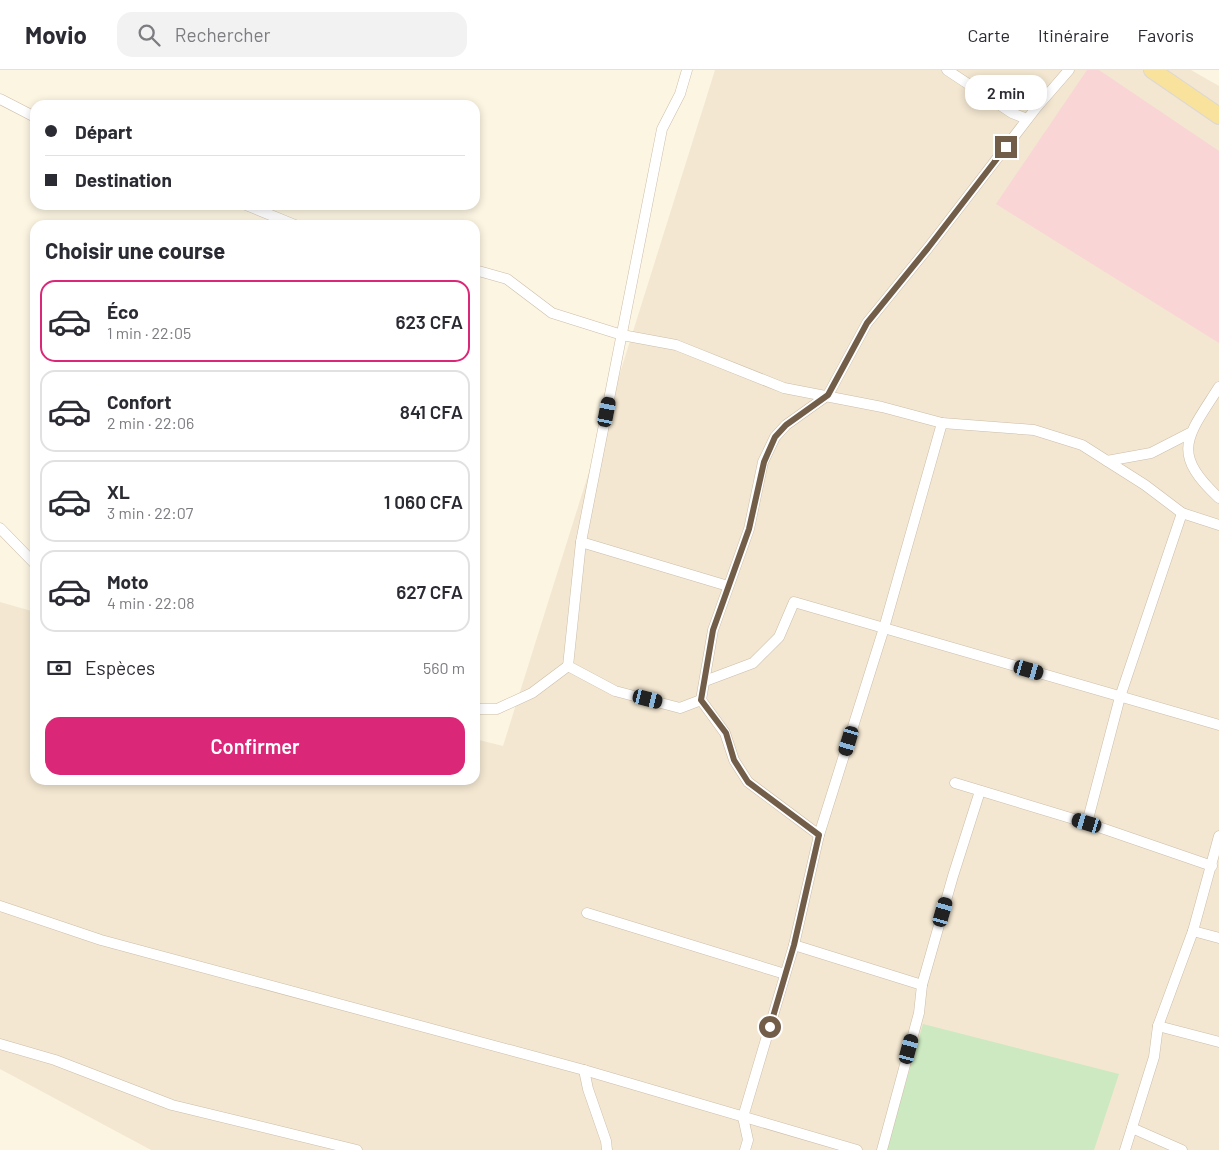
<!DOCTYPE html>
<html lang="fr">
<head>
<meta charset="utf-8">
<style>
  body { margin:0; font-family:Barlow,sans-serif; background:#f2f2f3; color:#2b2b33; height:100vh; display:flex; flex-direction:column; font-size:19px; white-space:nowrap }
  * { box-sizing:border-box; margin:0 }
  p { font-size:16px; color:#7c7c81 }
  .icon { flex:none; width:28px; height:28px; fill:none; stroke:currentColor; stroke-width:2; stroke-linecap:round; stroke-linejoin:round }
  .map { position:relative; flex:1; overflow:hidden }
  .drawer { position:absolute; left:30px; top:150px; width:450px; height:565px; display:flex; flex-direction:column; background:#fff; border-radius:15px; box-shadow:0 2px 8px #0003 }
  .drawer>* { flex:none }
  .banner { position:absolute; left:30px; top:30px; width:450px; height:110px; border-radius:15px; box-shadow:0 2px 8px #0003; display:grid; align-content:center; height:110px; padding:0 15px; background:#fff }
  .end { position:absolute; width:22px; height:22px; margin:-11px; border:6px solid #725d49; background:#fff; box-shadow:0 0 0 2px #fff }
  .from { border-radius:50% }
  .bubble { position:absolute; height:35px; border-radius:15px; background:#fff; box-shadow:0 2px 8px #0003; font-size:16px; font-weight:600; line-height:35px; text-align:center }
  .car { position:absolute; width:15px; height:30px; margin:-15px -8px; border-radius:6px; box-shadow:0 0 4px 1px #0007; background:linear-gradient(#222 24%,#8ab4d8 0 40%,#222 0 76%,#8ab4d8 0 86%,#222 0) }
  .banner b { display:flex; align-items:center; gap:18px; height:48px; font-size:19px }
  .banner b+b { border-top:1px solid #e1e1e2 }
  .banner i { width:12px; height:12px; background:#2b2b33 }
  ul { padding:0; list-style:none }
  li { display:flex; align-items:center; gap:15px; height:82px; margin:0 10px 8px; padding:0 5px; border:2px solid #e1e1e2; border-radius:15px }
  li div { flex:1 }
  li b { display:block; font-size:19px }
  li em { font-style:normal; font-weight:600 }
  li.current { border-color:#db2777 }
  li>.icon { width:45px; height:45px; stroke-width:1.5 }
  h2 { padding:0 15px; font-size:22px; line-height:60px }
  .pay { display:flex; align-items:center; gap:12px; height:55px; padding:0 15px; font-size:19px }
  .pay p { margin-inline-start:auto }
  .action { display:flex; gap:10px; margin-top:auto; padding:10px 15px }
  .action a { flex:1; height:58px; border-radius:15px; background:#db2777; color:#fff; font-size:20px; font-weight:600; line-height:58px; text-align:center }
  header { display:flex; align-items:center; gap:30px; box-sizing:border-box; height:70px; padding:0 25px; background:#fff; border-bottom:1px solid #e1e1e2 }
  header strong { font-size:24px }
  nav { display:flex; gap:28px; margin-inline-start:auto; font-size:18px }
  .search { width:350px; height:45px; background:#f2f2f3; display:flex; align-items:center; gap:12px; box-sizing:border-box; padding:0 18px; border-radius:15px; color:#7c7c81; font-size:19px }
  .map>svg:first-child { display:block }
</style>
</head>
<body>
<header>
<strong>Movio</strong>
<div class="search"><svg class="icon" aria-label="search" viewBox="0 0 24 24"><circle cx="10" cy="10" r="6"/><path d="M15 15l6 6"/></svg>Rechercher</div>
<nav><a>Carte</a><a>Itinéraire</a><a>Favoris</a></nav>
</header>
<div class="map">
<svg width="1219" height="1080" viewBox="0 0 1219 1080">
  <rect width="100%" height="100%" fill="#fcf5e2"/>
  <!-- residential -->
  <path fill="#f3e7d1" d="M715,0H1191L1219,16V1080H151L0,999V532L35,542V710H475V669L503,676Z"/>
  <!-- medical -->
  <path fill="#f9d5d5" d="M1087,0H1099L1219,81V273L996,134Z"/>
  <!-- green -->
  <path fill="#cce9c1" d="M923,954L1119,1004L1094,1080H886Z"/>
  <g fill="none" stroke-linecap="round" stroke-linejoin="round">
    <!-- minor casing -->
    <g stroke="#ccbda9" stroke-width="11">
      <g id="minor">
        <path d="M687,0L680,24L662,59L581,472L568,596L615,621L680,638L701,630"/>
        <path d="M947,0L1012,43L1027,49"/>
        <path d="M0,29L35,47"/>
        <path d="M246,135L295,155"/>
        <path d="M475,200L507,209L552,243L622,265L676,275L784,318L882,337L942,353L1034,360L1082,375L1145,415L1182,443L1219,455"/>
        <path d="M1219,317C1188,366 1169,382 1219,428"/>
        <path d="M1107,391L1151,383L1190,363"/>
        <path d="M0,458L35,494"/>
        <path d="M581,472L728,516"/>
        <path d="M705,611L753,593L779,567L794,532L1219,655"/>
        <path d="M475,639H497L532,623L568,596"/>
        <path d="M955,713L1087,753L1212,796"/>
        <path d="M1087,753L1120,627L1182,443"/>
        <path d="M819,765L748,712L734,690L725,663L701,630L713,560L749,459L763,392L775,367L786,355L828,325L867,253L928,178L1036,38L1069,0"/>
        <path d="M0,836L101,870L584,1000L857,1080"/>
        <path d="M587,843L785,904"/>
        <path d="M1193,861L1219,868"/>
        <path d="M794,875L922,915"/>
        <path d="M1158,956L1219,972"/>
        <path d="M0,974L55,990L172,1035L357,1080"/>
        <path d="M584,1000L588,1019L606,1071L607,1080"/>
        <path d="M1132,1058L1182,1080"/>
        <path d="M745,1080L748,1070L743,1047L794,875L819,765L884,558L942,353"/>
        <path d="M882,1080L919,943L922,915L953,806L980,721"/>
        <path d="M1125,1080L1154,987L1158,956L1193,861L1219,766"/>
      </g>
    </g>
    <!-- primary casing -->
    <g stroke="#ddd8d3" stroke-width="18">
      <path id="primary" d="M1152,0L1219,46"/>
    </g>
    <!-- minor -->
    <use href="#minor" stroke="#fff" stroke-width="10"/>
    <!-- primary -->
    <use href="#primary" stroke="#f9e29b" stroke-width="16"/>
  </g>
  <g fill="none" stroke-linecap="round" stroke-linejoin="round">
    <!-- route -->
    <path stroke="#725d49" stroke-width="6" d="M770,957L794,875L819,765L748,712L734,690L726,663L701,630L713,560L749,459L764,392L775,367L786,355L828,325L867,253L928,178L1006,77"/>
  </g>
</svg>
<i class="end from" style="left:770px;top:957px"></i>
<i class="end" style="left:1006px;top:77px"></i>
<div class="bubble" style="left:965px;top:5px;width:82px">2 min</div>
<i class="car" style="left:607px;top:342px;rotate:11deg"></i>
<i class="car" style="left:1029px;top:600px;rotate:106deg"></i>
<i class="car" style="left:648px;top:629px;rotate:104deg"></i>
<i class="car" style="left:849px;top:671px;rotate:197deg"></i>
<i class="car" style="left:1087px;top:753px;rotate:287deg"></i>
<i class="car" style="left:943px;top:842px;rotate:16deg"></i>
<i class="car" style="left:909px;top:979px;rotate:15deg"></i>
<div class="banner">
<b><i class="from"></i>Départ</b>
<b><i></i>Destination</b>
</div>
<section class="drawer">
<h2>Choisir une course</h2>
<ul>
<li class="current"><svg class="icon" aria-label="car" viewBox="0 0 24 24"><path d="M5 17H2v-5l4-1 3-4h7l3 4 3 1v5h-3M9 17h6M6 11h13"/><circle cx="7" cy="17" r="2"/><circle cx="17" cy="17" r="2"/></svg><div><b>Éco</b><p>1 min · 22:05</p></div><em>623 CFA</em></li>
<li><svg class="icon" aria-label="car" viewBox="0 0 24 24"><path d="M5 17H2v-5l4-1 3-4h7l3 4 3 1v5h-3M9 17h6M6 11h13"/><circle cx="7" cy="17" r="2"/><circle cx="17" cy="17" r="2"/></svg><div><b>Confort</b><p>2 min · 22:06</p></div><em>841 CFA</em></li>
<li><svg class="icon" aria-label="car" viewBox="0 0 24 24"><path d="M5 17H2v-5l4-1 3-4h7l3 4 3 1v5h-3M9 17h6M6 11h13"/><circle cx="7" cy="17" r="2"/><circle cx="17" cy="17" r="2"/></svg><div><b>XL</b><p>3 min · 22:07</p></div><em>1 060 CFA</em></li>
<li><svg class="icon" aria-label="car" viewBox="0 0 24 24"><path d="M5 17H2v-5l4-1 3-4h7l3 4 3 1v5h-3M9 17h6M6 11h13"/><circle cx="7" cy="17" r="2"/><circle cx="17" cy="17" r="2"/></svg><div><b>Moto</b><p>4 min · 22:08</p></div><em>627 CFA</em></li>
</ul>
<div class="pay"><svg class="icon" aria-label="cash" viewBox="0 0 24 24"><path d="M3 7h18v10H3z"/><circle cx="12" cy="12" r="2"/></svg>Espèces<p>560 m</p></div>
<div class="action"><a>Confirmer</a></div>
</section>
</div>
</body>
</html>
